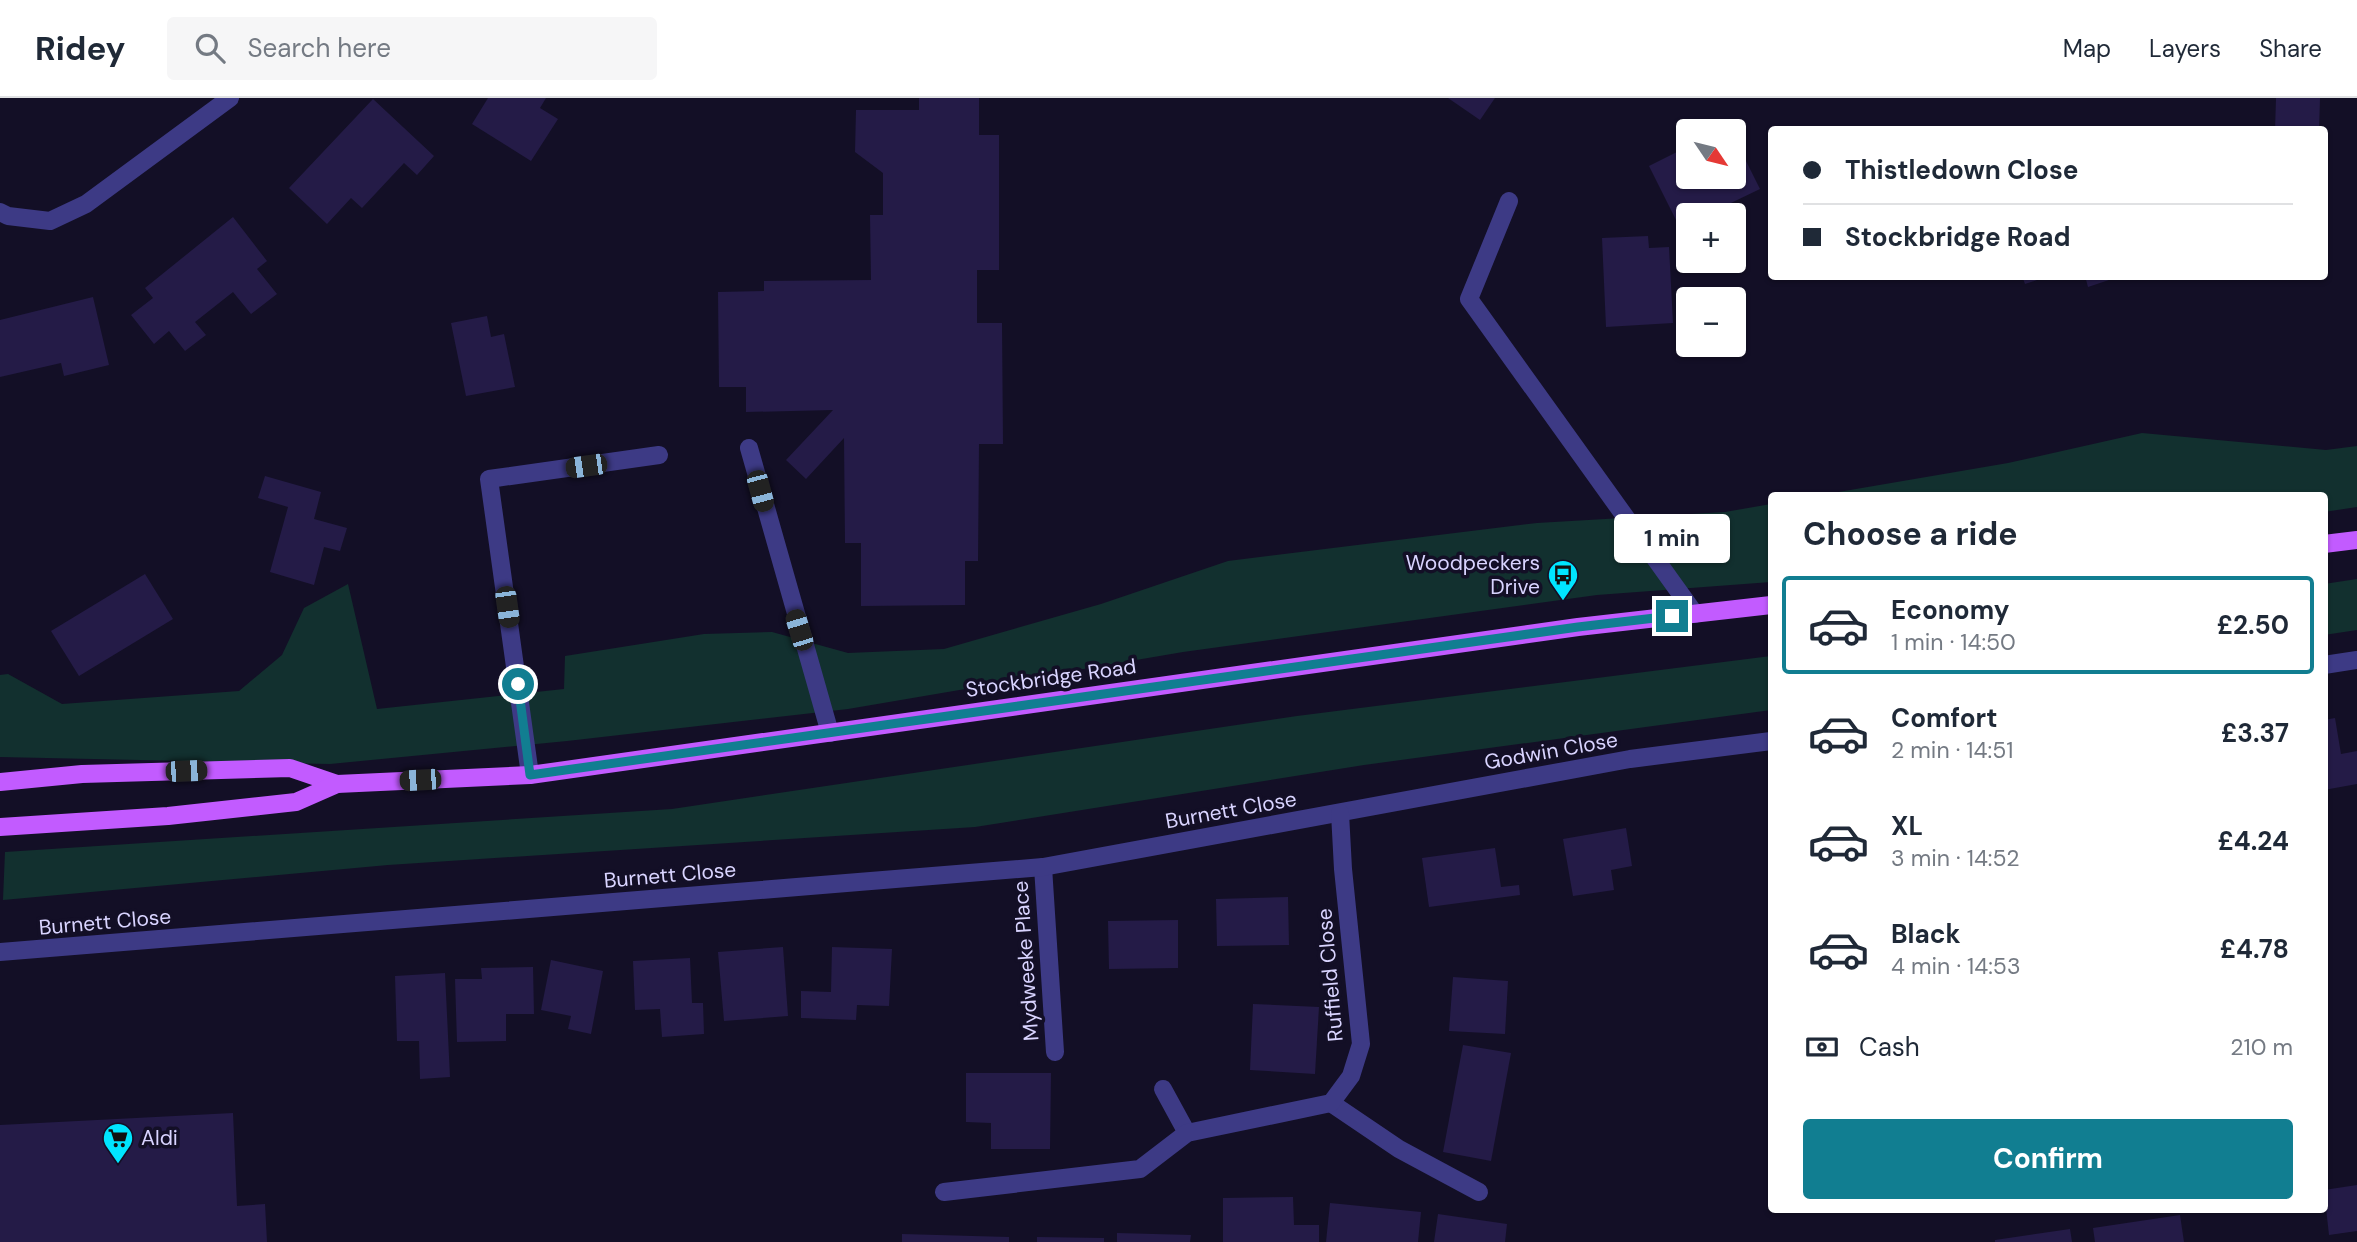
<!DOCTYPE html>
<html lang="en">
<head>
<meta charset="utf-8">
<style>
  body { margin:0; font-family:"DM Sans",sans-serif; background:#f6f6f7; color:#1f2937; height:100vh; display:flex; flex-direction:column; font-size:26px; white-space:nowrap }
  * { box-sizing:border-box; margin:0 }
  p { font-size:23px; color:#747a83 }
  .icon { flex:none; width:38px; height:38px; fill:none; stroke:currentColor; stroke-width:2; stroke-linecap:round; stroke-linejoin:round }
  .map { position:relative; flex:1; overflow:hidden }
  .sheet { position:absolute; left:1768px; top:394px; width:560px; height:721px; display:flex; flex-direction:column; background:#fff; border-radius:7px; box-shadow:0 2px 5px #0004 }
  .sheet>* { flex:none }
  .hud { position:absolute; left:1768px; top:28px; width:560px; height:154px; border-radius:7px; box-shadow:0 2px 5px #0004; display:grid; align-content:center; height:154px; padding:0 35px; background:#fff }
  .needle { width:46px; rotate:125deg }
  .buttons { position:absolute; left:1676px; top:21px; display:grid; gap:14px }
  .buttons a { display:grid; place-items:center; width:70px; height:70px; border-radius:7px; background:#fff; box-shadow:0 2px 5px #0004; font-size:35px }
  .end { position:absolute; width:32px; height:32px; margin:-16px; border:9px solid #117e91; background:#fff; box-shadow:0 0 0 4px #fff }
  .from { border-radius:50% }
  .bubble { position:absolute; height:49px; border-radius:7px; background:#fff; box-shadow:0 2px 5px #0004; font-size:23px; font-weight:700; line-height:49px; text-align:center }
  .car { position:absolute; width:21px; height:42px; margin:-21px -10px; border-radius:9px; box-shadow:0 0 5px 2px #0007; background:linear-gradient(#222 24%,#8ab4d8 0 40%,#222 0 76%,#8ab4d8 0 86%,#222 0) }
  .hud b { display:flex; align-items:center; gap:24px; height:66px; font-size:26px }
  .hud b+b { border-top:2px solid #e0e1e3 }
  .hud i { width:18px; height:18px; background:#1f2937 }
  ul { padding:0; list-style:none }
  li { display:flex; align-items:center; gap:21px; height:98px; margin:0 14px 10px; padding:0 21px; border:4px solid transparent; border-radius:7px }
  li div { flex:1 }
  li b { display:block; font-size:26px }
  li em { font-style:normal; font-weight:700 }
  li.on { border-color:#117e91 }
  li>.icon { width:63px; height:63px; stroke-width:1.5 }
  h2 { padding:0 35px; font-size:32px; line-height:84px }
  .pay { display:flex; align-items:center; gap:18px; height:77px; padding:0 35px; font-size:26px }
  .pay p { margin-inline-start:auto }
  .action { display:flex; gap:14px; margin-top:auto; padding:14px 35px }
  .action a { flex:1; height:80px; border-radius:7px; background:#117e91; color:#fff; font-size:28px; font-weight:700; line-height:80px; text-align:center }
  header { display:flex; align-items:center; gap:42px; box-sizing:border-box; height:98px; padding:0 35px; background:#fff; border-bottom:2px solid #e0e1e3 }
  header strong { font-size:33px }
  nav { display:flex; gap:38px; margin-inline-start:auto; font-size:24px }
  .search { width:490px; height:63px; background:#f6f6f7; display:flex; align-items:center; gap:18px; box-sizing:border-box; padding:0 24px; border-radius:7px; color:#747a83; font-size:26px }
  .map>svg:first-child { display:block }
</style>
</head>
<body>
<header>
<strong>Ridey</strong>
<div class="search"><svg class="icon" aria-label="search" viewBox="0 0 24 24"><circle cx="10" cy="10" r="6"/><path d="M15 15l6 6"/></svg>Search here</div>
<nav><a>Map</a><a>Layers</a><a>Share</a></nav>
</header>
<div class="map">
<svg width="2357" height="1144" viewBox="0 0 2357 1144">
  <rect width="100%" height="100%" fill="#130f26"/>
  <!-- green -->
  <g fill="#12302f">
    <path d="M2142,335L2326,352L2357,348V409L2324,414V397H1821L2008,365Z"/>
    <path d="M1771,406V484L1597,497L1183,554L848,611L567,643L330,666L0,659V577L8,576L62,606L239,593L282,557L304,510L348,486L377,611L564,591L565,558L704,536L772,534L848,555L944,551L1101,506L1228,463L1537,425L1725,414Z"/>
    <path d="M2357,481V532L2324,537V486Z"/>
    <path d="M1771,558V612L1364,667L975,729L388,767L3,802L5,754L672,711L1297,618Z"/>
  </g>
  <!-- building -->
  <g fill="#241b47">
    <path d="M488,0H546L540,10L558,21L531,63L472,26Z"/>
    <path d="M919,0H979V37H999V172H977V225H1002L1003,346H979L978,463H965V507L861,508V445H845L844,340L806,381L786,362L833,312L746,314V289H719L718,194L764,193V183L871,182L870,117H883V75L855,54L856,12H919Z"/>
    <path d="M1448,0H1495L1480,22Z"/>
    <path d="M2276,0H2320L2319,32H2275Z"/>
    <path d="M373,1L434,58L417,77L404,65L362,110L351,100L327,126L289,90Z"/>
    <path d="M1738,47L1760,91L1706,117H1689V126L1680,130L1649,68L1689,48V79H1734V49Z"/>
    <path d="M233,119L267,163L257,171L277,196L251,216L233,194L195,224L206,237L185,253L169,233L154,246L131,217L153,200L145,190Z"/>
    <path d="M1648,138L1649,150L1669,149L1673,225L1606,229L1602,140Z"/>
    <path d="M2022,178H2046V179L2025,186Z"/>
    <path d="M2085,178H2118V179L2088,189Z"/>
    <path d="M93,199L109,267L64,278L61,265L0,279V222Z"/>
    <path d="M487,218L491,239L504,236L515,289L466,298L451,225Z"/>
    <path d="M265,378L321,394L314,421L347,430L340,453L324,449L314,487L270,474L288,409L258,400Z"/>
    <path d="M145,476L173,521L79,578L51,533Z"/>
    <path d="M2335,620L2341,656L2357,653V686L2324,692V622Z"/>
    <path d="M1626,730L1632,768L1611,772L1614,792L1573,798L1563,741Z"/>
    <path d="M1495,750L1501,789L1519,787L1520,797L1429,809L1422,760Z"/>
    <path d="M1288,799L1289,847L1217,848L1216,801Z"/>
    <path d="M1178,822V870L1109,871L1108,823Z"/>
    <path d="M783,849L788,918L724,923L718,854Z"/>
    <path d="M832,849L892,851L889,908L857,907L856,922L801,920V893L831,894Z"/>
    <path d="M690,860L692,905H703L704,936L662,939L660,911L635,912L633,863Z"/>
    <path d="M551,862L603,873L591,936L568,931L571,918L541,912Z"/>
    <path d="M533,869L534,916H506V943L457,944L455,881H482L481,870Z"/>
    <path d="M445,875L450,979L420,981L419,943H397L395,878Z"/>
    <path d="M1453,879L1508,883L1505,936L1449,933Z"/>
    <path d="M1253,906L1319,909L1315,976L1250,972Z"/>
    <path d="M1463,947L1511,955L1491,1063L1443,1054Z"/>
    <path d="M966,975H1051L1050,1051H991V1025L966,1024Z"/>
    <path d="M233,1015L237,1108L265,1106L267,1144H0V1027Z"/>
    <path d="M2357,1087V1133L2329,1137L2324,1092Z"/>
    <path d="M1293,1099L1294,1127H1319V1144H1223V1100Z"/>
    <path d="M1330,1105L1421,1114L1418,1144H1326Z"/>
    <path d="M1438,1116L1507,1126L1505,1144H1434Z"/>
    <path d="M2180,1117L2184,1144H2095L2093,1130Z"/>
    <path d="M2070,1131L2072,1144H1995V1142Z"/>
    <path d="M1117,1135L1191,1137L1190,1144H1117Z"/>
    <path d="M902,1136L1009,1139V1144H902Z"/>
    <path d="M1037,1139L1104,1140V1144H1037Z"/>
  </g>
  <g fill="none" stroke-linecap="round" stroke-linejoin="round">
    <!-- minor -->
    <g stroke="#3d3a85" stroke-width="18">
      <path d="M1509,103L1469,201L1695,516"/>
      <path d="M0,114L8,118L50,123L86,106L230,0"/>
      <path d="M749,350L830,635"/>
      <path d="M2324,567L2357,562"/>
      <path d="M530,677L489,381L659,357"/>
      <path d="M1043,769L1055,954"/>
      <path d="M0,854L1043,769L1630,661L1771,643"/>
      <path d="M1163,991L1187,1035"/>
      <path d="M1331,1005L1399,1051L1479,1094"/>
      <path d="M944,1094L1140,1071L1187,1035L1331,1005L1351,978L1361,946L1343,771L1340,715"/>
    </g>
    <!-- major -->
    <g stroke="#c25bff" stroke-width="18">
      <path d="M2324,446L2357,442"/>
      <path d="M0,684L82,676L290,670L337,686"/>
      <path d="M0,729L168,718L296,704L337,686L530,677L1578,529L1771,507"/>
    </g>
  </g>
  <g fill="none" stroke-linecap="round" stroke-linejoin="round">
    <!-- route -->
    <path stroke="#117e91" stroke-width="9" d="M518,586L530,677L1578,529L1672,518"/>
  </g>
  <!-- icons -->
  <defs>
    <g id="bus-pin" transform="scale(1.575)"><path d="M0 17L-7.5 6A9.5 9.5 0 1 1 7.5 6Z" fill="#00e5ff" stroke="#130f26"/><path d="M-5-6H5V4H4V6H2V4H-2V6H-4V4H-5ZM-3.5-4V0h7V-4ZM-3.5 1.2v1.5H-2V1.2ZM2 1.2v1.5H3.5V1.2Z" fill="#111"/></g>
    <g id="supermarket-pin" transform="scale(1.575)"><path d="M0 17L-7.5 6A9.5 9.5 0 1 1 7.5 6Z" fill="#00e5ff" stroke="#130f26"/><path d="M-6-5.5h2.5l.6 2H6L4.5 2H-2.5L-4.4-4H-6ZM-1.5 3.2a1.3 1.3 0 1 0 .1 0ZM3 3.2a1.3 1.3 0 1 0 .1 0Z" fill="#111"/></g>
  </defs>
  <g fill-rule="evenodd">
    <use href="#bus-pin" x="1563" y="477"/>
    <use href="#supermarket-pin" x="118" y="1040"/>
  </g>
  <g text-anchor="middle" stroke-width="7" stroke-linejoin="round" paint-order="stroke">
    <!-- poi labels -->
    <g font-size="21" fill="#d9d4ff" stroke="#130f26" text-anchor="end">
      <text x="1540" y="472">Woodpeckers<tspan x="1540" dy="24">Drive</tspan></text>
      <text x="141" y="1047" text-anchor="start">Aldi</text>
    </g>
    <!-- street labels -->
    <g font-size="21" fill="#d9d4ff" stroke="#130f26">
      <text transform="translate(1051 580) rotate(-8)" y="7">Stockbridge Road</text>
      <text transform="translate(1551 653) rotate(-10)" y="7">Godwin Close</text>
      <text transform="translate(1231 712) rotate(-10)" y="7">Burnett Close</text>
      <text transform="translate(670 777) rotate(-5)" y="7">Burnett Close</text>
      <text transform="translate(105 824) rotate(-5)" y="7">Burnett Close</text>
      <text transform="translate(1026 863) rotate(-94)" y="7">Mydweeke Place</text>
      <text transform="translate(1330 877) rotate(-95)" y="7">Ruffield Close</text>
    </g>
  </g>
</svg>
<div class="buttons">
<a><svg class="needle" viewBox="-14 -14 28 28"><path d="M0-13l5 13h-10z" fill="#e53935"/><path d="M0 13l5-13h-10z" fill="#747a83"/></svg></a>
<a>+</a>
<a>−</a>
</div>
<i class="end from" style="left:518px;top:586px"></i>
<i class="end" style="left:1672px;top:518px"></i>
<div class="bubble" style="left:1614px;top:416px;width:116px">1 min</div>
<i class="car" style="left:586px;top:368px;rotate:262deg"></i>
<i class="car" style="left:760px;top:393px;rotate:165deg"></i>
<i class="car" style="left:507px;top:509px;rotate:172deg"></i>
<i class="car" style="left:799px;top:532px;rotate:343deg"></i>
<i class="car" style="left:186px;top:673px;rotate:88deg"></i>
<i class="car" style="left:420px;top:682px;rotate:267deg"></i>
<div class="hud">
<b><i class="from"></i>Thistledown Close</b>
<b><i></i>Stockbridge Road</b>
</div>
<section class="sheet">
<h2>Choose a ride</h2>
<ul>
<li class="on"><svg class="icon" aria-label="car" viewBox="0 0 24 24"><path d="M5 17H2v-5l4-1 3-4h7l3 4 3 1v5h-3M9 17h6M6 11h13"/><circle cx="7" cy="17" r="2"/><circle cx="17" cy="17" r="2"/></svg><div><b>Economy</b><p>1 min · 14:50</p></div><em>£2.50</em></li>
<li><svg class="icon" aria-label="car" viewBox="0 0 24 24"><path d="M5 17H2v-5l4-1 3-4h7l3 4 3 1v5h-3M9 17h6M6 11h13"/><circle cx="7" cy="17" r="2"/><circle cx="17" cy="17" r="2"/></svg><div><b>Comfort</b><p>2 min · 14:51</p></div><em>£3.37</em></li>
<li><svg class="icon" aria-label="car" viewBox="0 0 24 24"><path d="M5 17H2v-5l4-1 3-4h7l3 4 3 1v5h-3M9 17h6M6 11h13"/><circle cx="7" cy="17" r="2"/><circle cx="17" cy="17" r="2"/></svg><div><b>XL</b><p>3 min · 14:52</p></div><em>£4.24</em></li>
<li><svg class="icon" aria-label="car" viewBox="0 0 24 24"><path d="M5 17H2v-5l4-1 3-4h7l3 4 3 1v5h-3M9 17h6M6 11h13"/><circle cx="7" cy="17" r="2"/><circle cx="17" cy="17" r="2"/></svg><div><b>Black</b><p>4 min · 14:53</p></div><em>£4.78</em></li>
</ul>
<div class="pay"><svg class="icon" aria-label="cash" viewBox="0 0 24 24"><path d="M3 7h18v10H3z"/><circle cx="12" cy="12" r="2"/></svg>Cash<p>210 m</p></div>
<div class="action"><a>Confirm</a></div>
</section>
</div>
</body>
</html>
